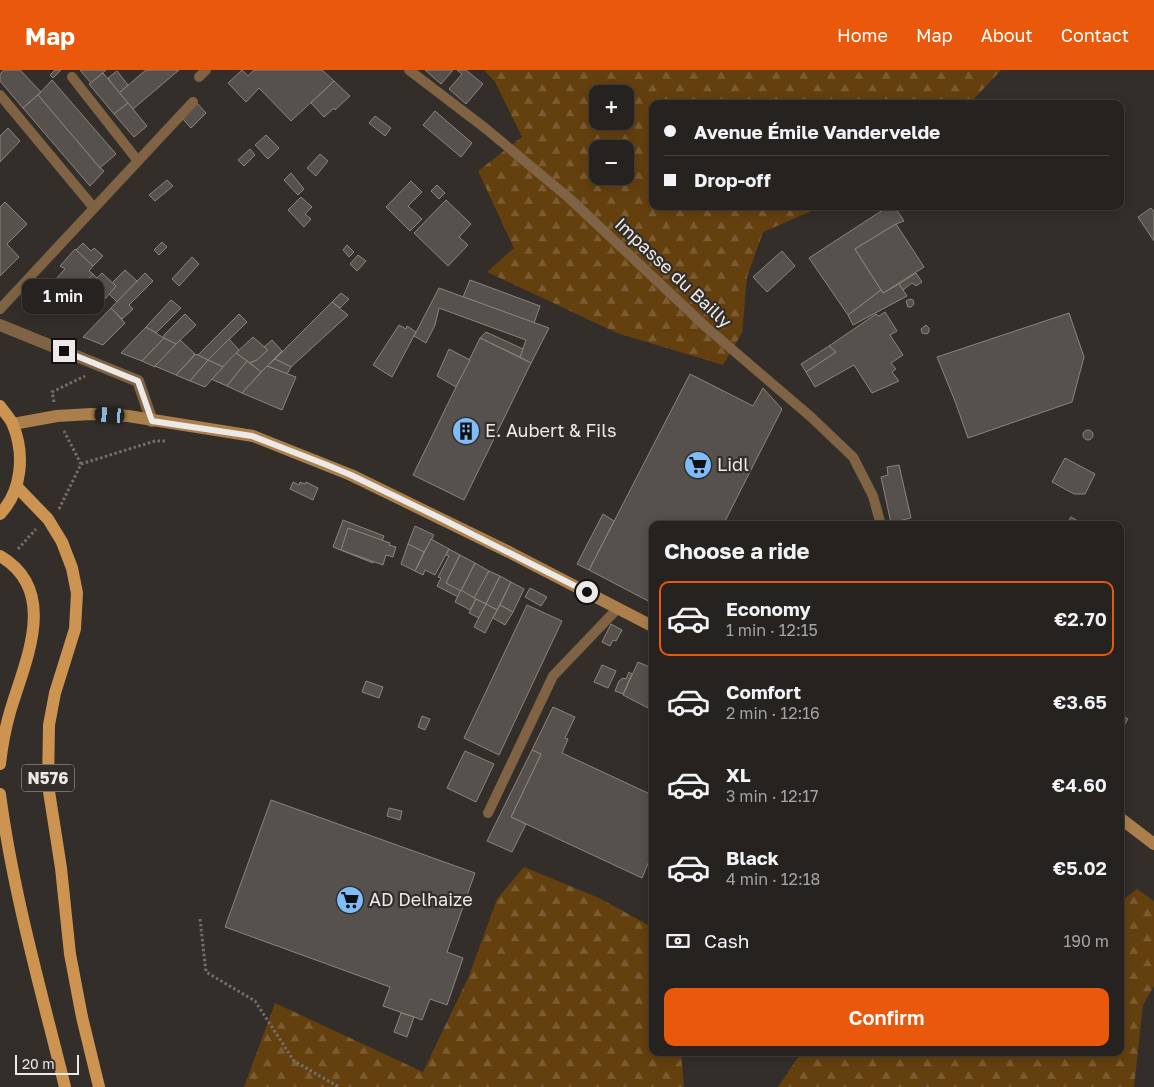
<!DOCTYPE html>
<html lang="en">
<head>
<meta charset="utf-8">
<style>
  body { margin:0; font-family:"Golos Text",sans-serif; background:#2e2a28; color:#f1f3f6; height:100vh; display:flex; flex-direction:column; font-size:19px; white-space:nowrap }
  * { box-sizing:border-box; margin:0 }
  p { font-size:16px; color:#a4a4a4 }
  .icon { flex:none; width:28px; height:28px; fill:none; stroke:currentColor; stroke-width:2; stroke-linecap:round; stroke-linejoin:round }
  .map { position:relative; flex:1; overflow:hidden }
  .side { position:absolute; left:649px; top:451px; width:475px; height:535px; display:flex; flex-direction:column; background:#26221f; border-radius:10px; box-shadow:0 2px 12px #0003,0 0 0 1px #423f3d }
  .side>* { flex:none }
  .top-card { position:absolute; left:649px; top:30px; width:475px; height:110px; border-radius:10px; box-shadow:0 2px 12px #0003,0 0 0 1px #423f3d; display:grid; align-content:center; height:110px; padding:0 15px; background:#26221f }
  .buttons { position:absolute; left:589px; top:15px; display:grid; gap:10px }
  .buttons a { display:grid; place-items:center; width:45px; height:45px; border-radius:10px; background:#26221f; box-shadow:0 2px 12px #0003,0 0 0 1px #423f3d; font-size:25px }
  .scale { position:absolute; left:15px; bottom:12px; width:64px; box-sizing:border-box; padding-left:5px; border:2px solid #ece9e6; border-top:0; font-size:14px; line-height:18px; white-space:nowrap; color:#ece9e6; -webkit-text-stroke:4px #332e29; paint-order:stroke }
  .end { position:absolute; width:22px; height:22px; margin:-11px; border:6px solid #ece9e6; background:#111; box-shadow:0 0 0 2px #111 }
  .from { border-radius:50% }
  .bubble { position:absolute; height:35px; border-radius:10px; background:#26221f; box-shadow:0 2px 12px #0003,0 0 0 1px #423f3d; font-size:16px; font-weight:600; line-height:35px; text-align:center }
  .car { position:absolute; width:15px; height:30px; margin:-15px -8px; border-radius:6px; box-shadow:0 0 4px 1px #0007; background:linear-gradient(#222 24%,#8ab4d8 0 40%,#222 0 76%,#8ab4d8 0 86%,#222 0) }
  .top-card b { display:flex; align-items:center; gap:18px; height:48px; font-size:19px }
  .top-card b+b { border-top:1px solid #423f3d }
  .top-card i { width:12px; height:12px; background:#f1f3f6 }
  ul { padding:0; list-style:none }
  li { display:flex; align-items:center; gap:15px; height:75px; margin:0 10px 8px; padding:0 5px; border:2px solid transparent; border-radius:10px }
  li div { flex:1 }
  li b { display:block; font-size:19px }
  li em { font-style:normal; font-weight:600 }
  li.on { border-color:#ea580c }
  li>.icon { width:45px; height:45px; stroke-width:1.5 }
  h2 { padding:0 15px; font-size:22px; line-height:60px }
  .pay { display:flex; align-items:center; gap:12px; height:55px; padding:0 15px; font-size:19px }
  .pay p { margin-inline-start:auto }
  .primary-button { display:flex; gap:10px; margin-top:auto; padding:10px 15px }
  .primary-button a { flex:1; height:58px; border-radius:10px; background:#ea580c; color:#fff; font-size:20px; font-weight:600; line-height:58px; text-align:center }
  header { display:flex; align-items:center; gap:30px; box-sizing:border-box; height:70px; padding:0 25px; background:#ea580c; color:#fff }
  header strong { font-size:24px }
  nav { display:flex; gap:28px; margin-inline-start:auto; font-size:18px }
  .map>svg:first-child { display:block }
</style>
</head>
<body>
<header>
<strong>Map</strong>
<nav><a>Home</a><a>Map</a><a>About</a><a>Contact</a></nav>
</header>
<div class="map">
<svg width="1154" height="1017" viewBox="0 0 1154 1017">
  <defs>
    <pattern id="forest-firs" width="22" height="20" patternUnits="userSpaceOnUse" patternTransform="scale(1.25)"><rect width="22" height="20" fill="#65400f"/><path d="M5 1l3.5 6h-7zM16 11l3.5 6h-7z" fill="#7b5c32"/></pattern>
  </defs>
  <rect width="100%" height="100%" fill="#332e29"/>
  <!-- forest -->
  <g fill="url(#forest-firs)" fill-rule="evenodd">
    <path d="M484,0H1001L969,34H652V136H823L763,162L747,207L742,263L723,295L617,263L487,202L514,178L478,101L522,67L495,12ZM598,24H625V51H598ZM598,79H625V106H598Z"/>
    <path d="M524,797L599,828L652,857V982L681,983L684,1017H244L275,933L423,1002L469,906L497,829Z"/>
    <path d="M1137,819L1154,831V916L1143,935L1134,1017H778L801,983L1120,982V832Z"/>
  </g>
  <!-- building -->
  <g fill="#56514c" stroke="#8a857f">
    <path d="M4,0H20L41,22L23,38L0,11V4Z"/>
    <path d="M55,0H61L53,8L50,5Z"/>
    <path d="M80,0H106L91,13Z"/>
    <path d="M146,0H179L133,39L119,23Z"/>
    <path d="M242,0L248,6L254,0H322L334,11L291,51L259,18L246,32L228,13Z"/>
    <path d="M425,0H453L441,14Z"/>
    <path d="M457,0H466L483,14L466,34L449,19L462,4Z"/>
    <path d="M117,1L128,15L119,23L108,8Z"/>
    <path d="M103,3L128,33L114,44L89,14Z"/>
    <path d="M52,10L116,84L100,98L38,25Z"/>
    <path d="M334,11L350,26L335,40L334,38L324,47L311,33Z"/>
    <path d="M38,25L100,98L104,101L90,116L23,38Z"/>
    <path d="M196,32L206,43L191,58L181,47Z"/>
    <path d="M128,33L147,56L134,67L114,44Z"/>
    <path d="M435,41L472,73L461,87L423,55Z"/>
    <path d="M375,46L391,58L385,66L369,53Z"/>
    <path d="M8,58L20,71L0,92V66Z"/>
    <path d="M266,65L279,78L268,89L255,75Z"/>
    <path d="M250,79L255,85L244,96L238,90Z"/>
    <path d="M320,84L328,91L316,106L307,98Z"/>
    <path d="M291,103L304,119L298,125L284,110Z"/>
    <path d="M167,110L173,116L155,131L149,125Z"/>
    <path d="M411,111L422,122L408,136L422,149L410,161L386,137Z"/>
    <path d="M437,115L445,123L439,129L431,121Z"/>
    <path d="M301,127L312,137L305,144L311,149L304,157L288,140Z"/>
    <path d="M446,130L471,154L459,167L468,175L448,196L414,163Z"/>
    <path d="M5,132L27,154L7,174L19,187L0,206V137Z"/>
    <path d="M889,136H894L904,151L896,154L855,179L881,220L848,245L809,188Z"/>
    <path d="M1151,138L1154,142V171L1138,147Z"/>
    <path d="M896,154L924,197L883,223L855,179Z"/>
    <path d="M162,172L167,177L159,185L154,180Z"/>
    <path d="M83,173L91,181L94,178L103,186L93,196L76,180Z"/>
    <path d="M347,175L354,182L349,187L343,180Z"/>
    <path d="M75,179L93,196L89,201L93,204L72,225L55,210L65,199L60,196Z"/>
    <path d="M782,181L795,196L767,222L753,207Z"/>
    <path d="M358,185L366,191L357,201L350,194Z"/>
    <path d="M192,187L199,194L179,216L172,209Z"/>
    <path d="M125,200L137,211L117,232L109,224L116,216L112,213Z"/>
    <path d="M102,203L116,216L105,229L102,226L88,241L72,225L93,204L97,208Z"/>
    <path d="M145,203L153,211L129,235L133,239L122,249L111,238Z"/>
    <path d="M916,203L922,212L916,216L912,213L903,220L899,214Z"/>
    <path d="M470,210L540,236L534,253L463,227Z"/>
    <path d="M899,214L907,226L853,255L848,245L881,220L883,223Z"/>
    <path d="M439,218L549,258L531,293L520,287L526,270L439,238L435,255L426,273L414,266Z"/>
    <path d="M341,223L349,229L340,238L332,232Z"/>
    <path d="M910,229L913,230L914,234L911,237H908L906,231Z"/>
    <path d="M171,230L181,238L156,263L146,257Z"/>
    <path d="M332,232L348,245L291,297L275,289Z"/>
    <path d="M111,238L125,253L103,275L83,267Z"/>
    <path d="M885,242L897,261L890,265L903,285L891,293L896,299L892,302L899,311L872,323L854,295L815,317L806,302L836,282L829,276L876,244L879,246Z"/>
    <path d="M1069,243L1084,287L1072,332L968,368L955,331L937,287Z"/>
    <path d="M185,244L196,255L176,274L164,268V265Z"/>
    <path d="M239,244L247,252L208,290L198,285Z"/>
    <path d="M399,255L406,259L407,256L416,262L392,307L373,295Z"/>
    <path d="M926,255L929,258V262L927,264L922,263L921,259Z"/>
    <path d="M146,257L164,268L142,291L121,283Z"/>
    <path d="M486,262L523,279L520,287L480,268Z"/>
    <path d="M253,267L268,280L257,290L250,293L236,283Z"/>
    <path d="M164,268L176,274L155,297L142,291Z"/>
    <path d="M480,268L531,293L464,430L413,405Z"/>
    <path d="M229,269L239,280L223,297L208,290Z"/>
    <path d="M180,270L195,284L176,305L155,296Z"/>
    <path d="M272,270L282,281L261,302L250,293L257,290L268,280L264,277Z"/>
    <path d="M829,276L836,282L806,302L801,294Z"/>
    <path d="M449,279L470,290L456,317L437,306Z"/>
    <path d="M236,283L247,291L227,316L211,309Z"/>
    <path d="M196,284L208,290L190,311L176,305Z"/>
    <path d="M275,289L291,297L287,304L267,296Z"/>
    <path d="M208,290L223,297L205,317L190,311Z"/>
    <path d="M247,291L261,302L242,323L227,316Z"/>
    <path d="M267,296L296,307L282,340L242,323Z"/>
    <path d="M690,304L753,336L763,318L782,339L723,455H652V533L589,500Z"/>
    <circle cx="1088" cy="365" r="5"/>
    <path d="M1065,388L1095,404L1085,424H1074L1052,412Z"/>
    <path d="M899,395L911,448L891,453L881,407L888,405L887,397Z"/>
    <path d="M293,412L299,415L300,412L305,414L306,412L318,418L313,430L290,419Z"/>
    <path d="M603,444L614,451L589,500L577,494Z"/>
    <path d="M1071,447L1085,455H1066Z"/>
    <path d="M343,450L384,466L373,493L333,477Z"/>
    <path d="M415,456L434,465L424,482L408,474Z"/>
    <path d="M348,458L390,473L389,475L396,477L393,487L386,485L383,495L341,480Z"/>
    <path d="M431,469L449,479L435,505L425,500L423,505L415,501Z"/>
    <path d="M408,474L424,482L415,501L401,494Z"/>
    <path d="M449,479L460,485L446,513L461,520L458,527L437,516L441,508L438,507L449,486L446,485Z"/>
    <path d="M460,485L475,493L461,521L446,513Z"/>
    <path d="M475,493L489,501L475,528L461,521Z"/>
    <path d="M489,501L500,506L486,534L474,528Z"/>
    <path d="M500,506L511,512L497,540L486,534Z"/>
    <path d="M511,512L524,519L513,542L500,535Z"/>
    <path d="M530,518L547,527L541,536L525,527Z"/>
    <path d="M461,520L476,529L470,540L455,532Z"/>
    <path d="M476,529L486,534L479,548L469,543Z"/>
    <path d="M486,534L497,540L485,563L474,557Z"/>
    <path d="M500,535L513,542L505,555L493,548Z"/>
    <path d="M527,535L562,551L499,685L464,668Z"/>
    <path d="M611,554L622,560L616,571L613,570L610,576L602,572Z"/>
    <path d="M638,592L652,598V640L623,625Z"/>
    <path d="M602,595L616,601L608,618L594,612Z"/>
    <path d="M629,602L632,604L623,624L615,621L619,611L623,608L626,609Z"/>
    <path d="M366,611L383,617L379,628L362,622Z"/>
    <path d="M553,637L575,647L565,668L568,669L562,683L652,725V784L642,808L511,747L541,684L532,680Z"/>
    <path d="M1121,645L1128,649L1120,661V646Z"/>
    <path d="M422,646L430,649L425,660L418,657Z"/>
    <path d="M532,680L541,684L511,747L526,754L512,782L487,771Z"/>
    <path d="M465,681L494,694L476,732L447,718Z"/>
    <path d="M271,730L475,803L447,882L463,888L447,935L430,929L422,950L414,947L383,936L390,917L225,857Z"/>
    <path d="M389,738L402,741L400,750L387,746Z"/>
    <path d="M401,943L414,947L407,967L394,962Z"/>
  </g>
  <g fill="none" stroke-linecap="round" stroke-linejoin="round">
    <!-- path -->
    <g stroke="#746f6b" stroke-width="3" stroke-dasharray="2.5 2.5" stroke-linecap="butt">
      <path d="M54,332L52,322L85,306"/>
      <path d="M81,394L155,371H165"/>
      <path d="M59,439L81,394L64,361"/>
      <path d="M18,479L36,459"/>
      <path d="M200,849L206,902L255,931L294,991L339,1017"/>
    </g>
    <!-- lane -->
    <g stroke="#7f6344" stroke-width="10">
      <path d="M409,0L485,58L569,128L706,257L811,347L853,387L873,426L881,455"/>
      <path d="M72,7L138,91"/>
      <path d="M199,7L206,0"/>
      <path d="M0,25L94,138"/>
      <path d="M0,239L193,32"/>
      <path d="M488,743L553,606L618,538"/>
    </g>
    <!-- street -->
    <path stroke="#7f6344" stroke-width="12" d="M0,255L138,311L152,351"/>
    <!-- secondary -->
    <g stroke="#ab7f4c" stroke-width="12">
      <path d="M13,354L57,346L91,344L128,346L253,366L351,405L509,482L652,556"/>
      <path d="M1120,748L1154,774"/>
    </g>
    <!-- primary -->
    <g stroke="#cd9451" stroke-width="12">
      <path d="M0,336C4,342 11,349 13,355C25,384 22,421 0,444"/>
      <path d="M17,417L48,449L62,472L72,498L77,523L75,559L55,623L49,655L48,715L61,798L70,884L82,947L99,1017"/>
      <path d="M0,486C60,521 25,591 10,642C5,659 2,676 0,694"/>
      <path d="M0,724C13,823 41,920 65,1017"/>
    </g>
  </g>
  <g fill="none" stroke-linecap="round" stroke-linejoin="round">
    <!-- route -->
    <path stroke="#ece9e6" stroke-width="6" d="M64,281L138,311L152,351L252,366L327,395L351,405L440,448L587,522"/>
  </g>
  <!-- icons -->
  <defs>
    <g id="building-disc" transform="scale(1.4375)"><circle r="9.5" fill="#7fbdfa" stroke="#332e29"/><path d="M-4-6H4V6H1V3H-1V6H-4ZM-2.5-4.3h1.7v1.8h-1.7ZM.8-4.3h1.7v1.8H.8ZM-2.5-1h1.7V.8h-1.7ZM.8-1h1.7V.8H.8Z" fill="#111"/></g>
    <g id="supermarket-disc" transform="scale(1.4375)"><circle r="9.5" fill="#7fbdfa" stroke="#332e29"/><path d="M-6-5.5h2.5l.6 2H6L4.5 2H-2.5L-4.4-4H-6ZM-1.5 3.2a1.3 1.3 0 1 0 .1 0ZM3 3.2a1.3 1.3 0 1 0 .1 0Z" fill="#111"/></g>
  </defs>
  <g fill-rule="evenodd">
    <use href="#building-disc" x="466" y="361"/>
    <use href="#supermarket-disc" x="698" y="395"/>
    <use href="#supermarket-disc" x="350" y="830"/>
  </g>
  <g text-anchor="middle" stroke-width="4.5" stroke-linejoin="round" paint-order="stroke">
    <!-- shield labels -->
    <rect fill="#332e29" stroke="#b4b1ad" stroke-width="1" x="22" y="694.5" width="52" height="27" rx="4"/>
    <g font-size="16" font-weight="bold" fill="#ece9e6">
      <text x="48" y="714">N576</text>
    </g>
    <!-- street labels -->
    <g font-size="18" fill="#ece9e6" stroke="#332e29">
      <text transform="translate(673 203) rotate(43)" y="6">Impasse du Bailly</text>
    </g>
    <!-- poi labels -->
    <g font-size="18" fill="#ece9e6" stroke="#332e29" text-anchor="start">
      <text x="485" y="367">E. Aubert &amp; Fils</text>
      <text x="717" y="401">Lidl</text>
      <text x="369" y="836">AD Delhaize</text>
    </g>
  </g>
</svg>
<div class="buttons">
<a>+</a>
<a>−</a>
</div>
<div class="scale">20 m</div>
<i class="end from" style="left:587px;top:522px"></i>
<i class="end" style="left:64px;top:281px"></i>
<div class="bubble" style="left:22px;top:209px;width:82px">1 min</div>
<i class="car" style="left:110px;top:345px;rotate:274deg"></i>
<div class="top-card">
<b><i class="from"></i>Avenue Émile Vandervelde</b>
<b><i></i>Drop-off</b>
</div>
<section class="side">
<h2>Choose a ride</h2>
<ul>
<li class="on"><svg class="icon" aria-label="car" viewBox="0 0 24 24"><path d="M5 17H2v-5l4-1 3-4h7l3 4 3 1v5h-3M9 17h6M6 11h13"/><circle cx="7" cy="17" r="2"/><circle cx="17" cy="17" r="2"/></svg><div><b>Economy</b><p>1 min · 12:15</p></div><em>€2.70</em></li>
<li><svg class="icon" aria-label="car" viewBox="0 0 24 24"><path d="M5 17H2v-5l4-1 3-4h7l3 4 3 1v5h-3M9 17h6M6 11h13"/><circle cx="7" cy="17" r="2"/><circle cx="17" cy="17" r="2"/></svg><div><b>Comfort</b><p>2 min · 12:16</p></div><em>€3.65</em></li>
<li><svg class="icon" aria-label="car" viewBox="0 0 24 24"><path d="M5 17H2v-5l4-1 3-4h7l3 4 3 1v5h-3M9 17h6M6 11h13"/><circle cx="7" cy="17" r="2"/><circle cx="17" cy="17" r="2"/></svg><div><b>XL</b><p>3 min · 12:17</p></div><em>€4.60</em></li>
<li><svg class="icon" aria-label="car" viewBox="0 0 24 24"><path d="M5 17H2v-5l4-1 3-4h7l3 4 3 1v5h-3M9 17h6M6 11h13"/><circle cx="7" cy="17" r="2"/><circle cx="17" cy="17" r="2"/></svg><div><b>Black</b><p>4 min · 12:18</p></div><em>€5.02</em></li>
</ul>
<div class="pay"><svg class="icon" aria-label="cash" viewBox="0 0 24 24"><path d="M3 7h18v10H3z"/><circle cx="12" cy="12" r="2"/></svg>Cash<p>190 m</p></div>
<div class="primary-button"><a>Confirm</a></div>
</section>
</div>
</body>
</html>
